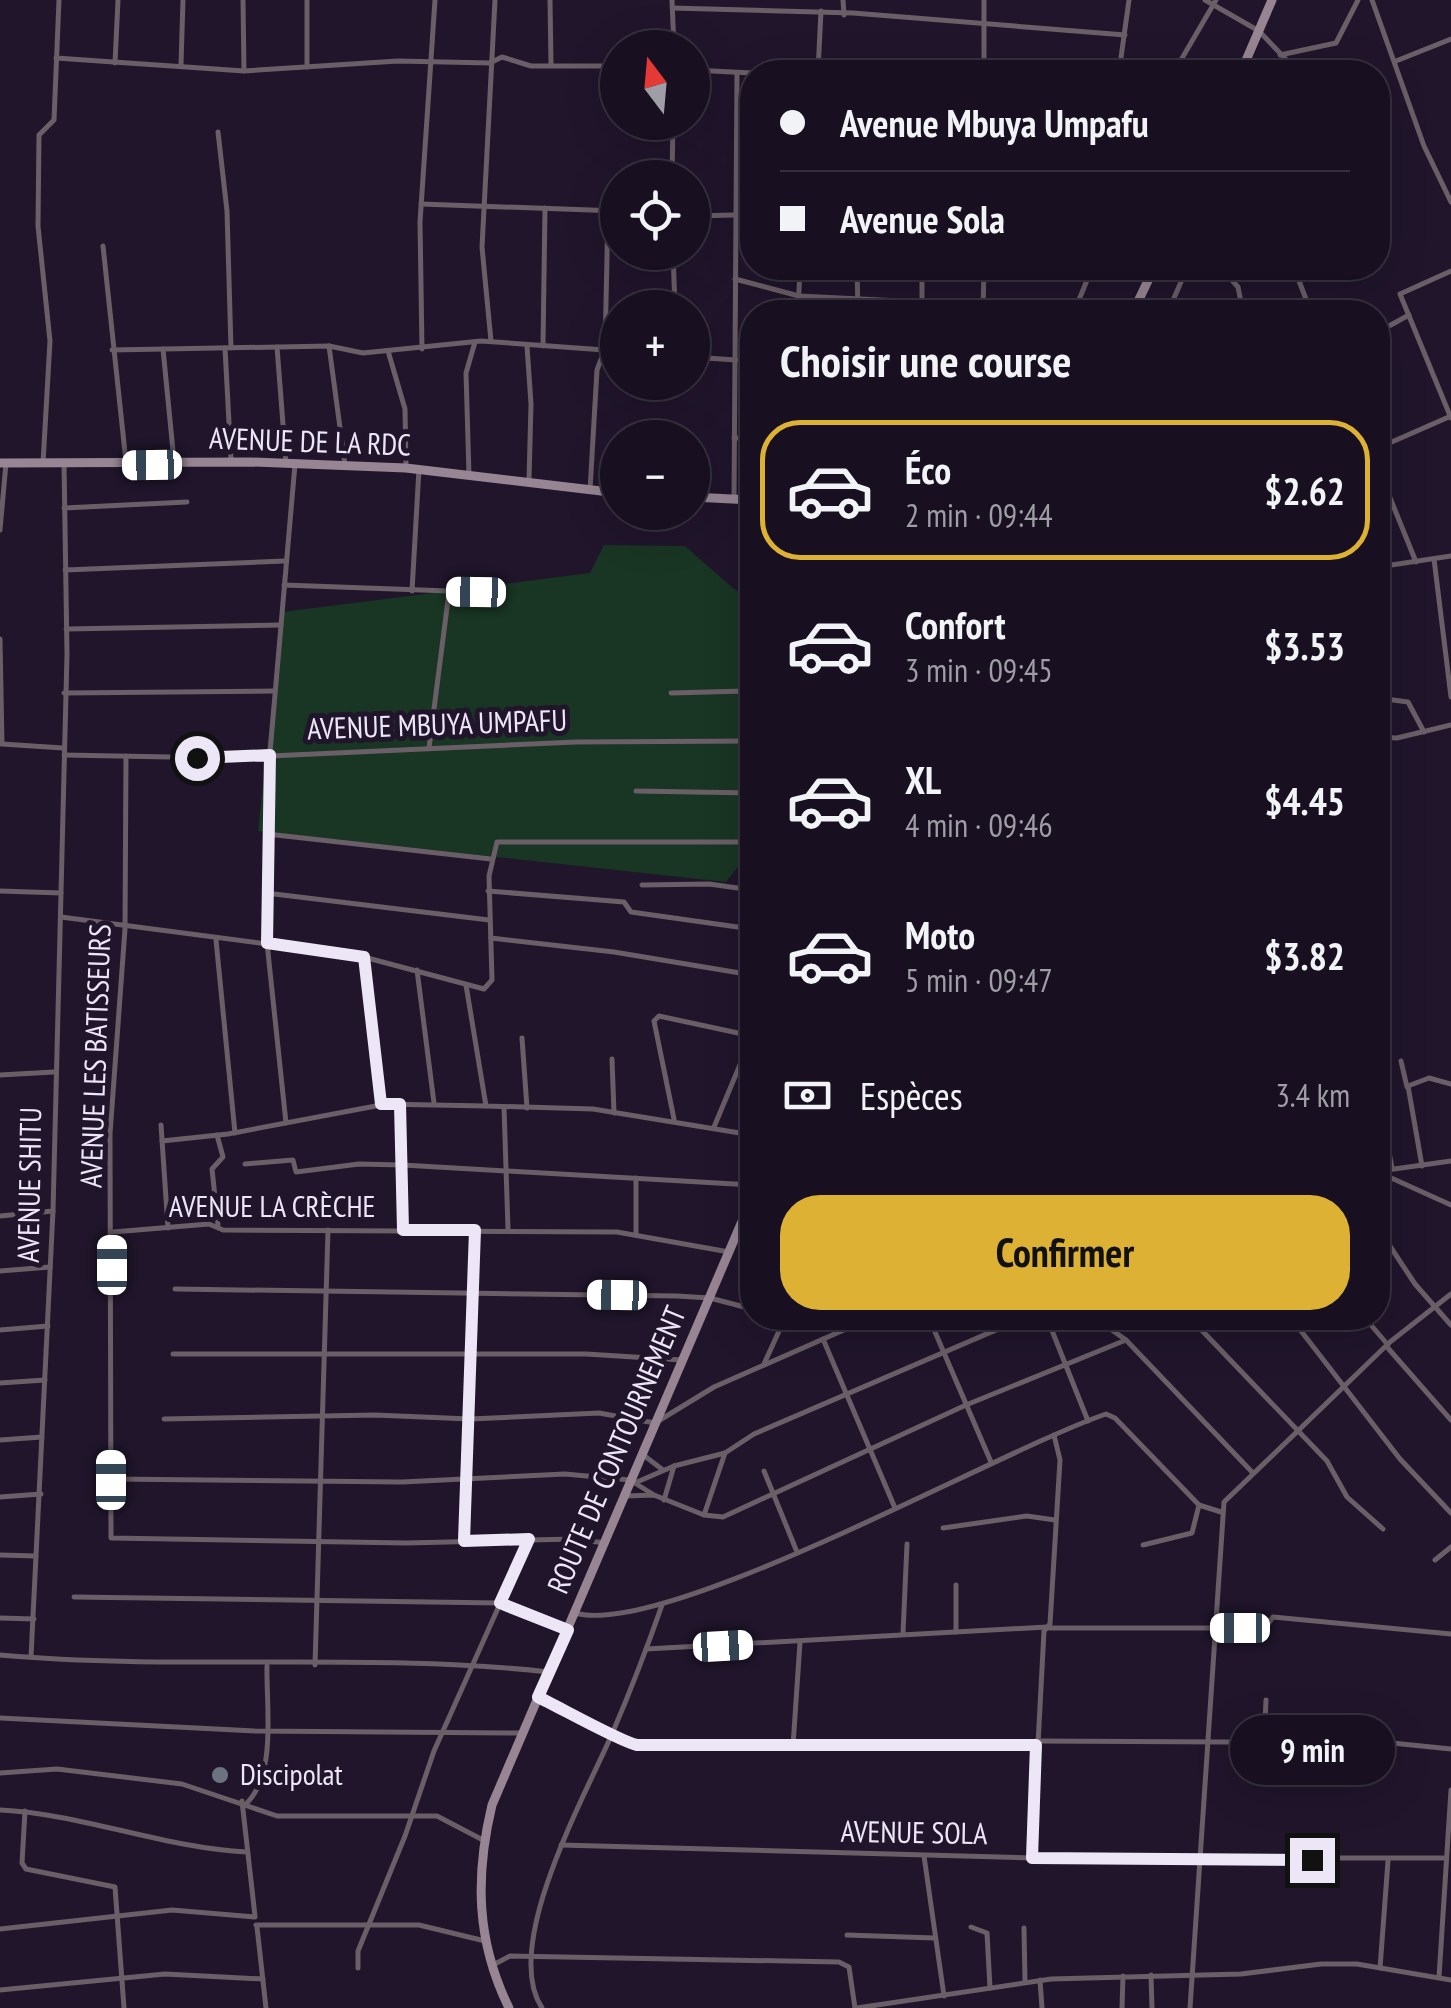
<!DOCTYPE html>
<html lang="fr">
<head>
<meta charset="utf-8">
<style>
  body { margin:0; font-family:"PT Sans Narrow",sans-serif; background:#251e2d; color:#f1f3f6; height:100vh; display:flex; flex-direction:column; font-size:38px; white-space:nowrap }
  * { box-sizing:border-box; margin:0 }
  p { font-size:32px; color:#9f9da5 }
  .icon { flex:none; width:55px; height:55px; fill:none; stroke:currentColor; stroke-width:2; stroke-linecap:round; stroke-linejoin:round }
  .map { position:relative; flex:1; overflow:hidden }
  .side { position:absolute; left:740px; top:300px; width:650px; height:1030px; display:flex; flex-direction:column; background:#181020; border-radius:40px; box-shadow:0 10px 40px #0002,0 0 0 2px #36303e }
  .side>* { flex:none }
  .banner { position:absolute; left:740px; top:60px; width:650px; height:220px; border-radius:40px; box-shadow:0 10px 40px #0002,0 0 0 2px #36303e; display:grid; align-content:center; height:220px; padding:0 40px; background:#181020 }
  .needle { width:65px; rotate:344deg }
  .tools { position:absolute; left:600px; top:30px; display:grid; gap:20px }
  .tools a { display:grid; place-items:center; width:110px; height:110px; border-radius:50%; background:#181020; box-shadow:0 10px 40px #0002,0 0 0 2px #36303e; font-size:50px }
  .end { position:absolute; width:45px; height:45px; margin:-22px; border:12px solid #ece6f6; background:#111; box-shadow:0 0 0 5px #111 }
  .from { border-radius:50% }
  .bubble { position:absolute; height:70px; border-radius:35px; background:#181020; box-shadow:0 10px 40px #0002,0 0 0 2px #36303e; font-size:32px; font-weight:700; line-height:70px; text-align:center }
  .car { position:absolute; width:30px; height:60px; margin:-30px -15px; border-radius:12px; box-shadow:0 0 8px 2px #0007; background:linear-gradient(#fff 24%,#345 0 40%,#fff 0 76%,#345 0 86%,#fff 0) }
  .banner b { display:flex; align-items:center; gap:35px; height:95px; font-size:38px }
  .banner b+b { border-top:2px solid #36303e }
  .banner i { width:25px; height:25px; background:#f1f3f6 }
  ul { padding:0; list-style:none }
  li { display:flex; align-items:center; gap:30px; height:140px; margin:0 20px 15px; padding:0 20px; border:5px solid transparent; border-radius:40px }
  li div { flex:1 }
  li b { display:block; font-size:38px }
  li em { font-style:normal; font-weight:700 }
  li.active { border-color:#ddb133 }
  li>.icon { width:90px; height:90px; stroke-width:1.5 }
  h2 { padding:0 40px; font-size:45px; line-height:120px }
  .pay { display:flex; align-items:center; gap:25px; height:110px; padding:0 40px; font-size:38px }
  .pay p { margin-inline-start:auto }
  .button { display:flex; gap:20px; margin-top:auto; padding:20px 40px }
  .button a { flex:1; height:115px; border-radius:40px; background:#ddb133; color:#111; font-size:40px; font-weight:700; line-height:115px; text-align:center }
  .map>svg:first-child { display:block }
</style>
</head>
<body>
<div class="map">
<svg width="1451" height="2008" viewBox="0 0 1451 2008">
  <rect width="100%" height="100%" fill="#20152b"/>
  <!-- green -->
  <path fill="#193523" d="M604,545L685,546L734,589L752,599V849L726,882L258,831L282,612L590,573Z"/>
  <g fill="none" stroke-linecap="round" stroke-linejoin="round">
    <!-- street -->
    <g stroke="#6a5e67" stroke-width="5">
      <path d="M243,0L244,71"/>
      <path d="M307,0V67"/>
      <path d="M550,0L551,64"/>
      <path d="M672,0L674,48"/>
      <path d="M843,0L844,15"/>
      <path d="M1205,0L1259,31L1298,72"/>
      <path d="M1372,0L1424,146L1451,202"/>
      <path d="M672,8L853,13L1125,35"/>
      <path d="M1280,55L1336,43L1358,0"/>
      <path d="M56,58L244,71L398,61L490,63L502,57L531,66H618"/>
      <path d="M1396,61L1451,39"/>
      <path d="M115,63L118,0"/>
      <path d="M181,64L183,0"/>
      <path d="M692,70L752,73"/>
      <path d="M818,71L821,11"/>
      <path d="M787,72H838"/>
      <path d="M984,72V0"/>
      <path d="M1119,72L1129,0"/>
      <path d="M1174,72L1216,0"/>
      <path d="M218,132L227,211L231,348"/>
      <path d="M672,178L673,122"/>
      <path d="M421,204L618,211"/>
      <path d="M692,216L734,215"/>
      <path d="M1378,239L1382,252"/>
      <path d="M103,246L126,462"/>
      <path d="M673,252L675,308"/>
      <path d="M857,268L858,312"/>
      <path d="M922,268V312"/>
      <path d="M1016,268H1029"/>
      <path d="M1221,268L1238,287L1243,312"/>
      <path d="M1294,268L1311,312"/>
      <path d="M1451,271L1400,294L1451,418"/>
      <path d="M735,279L799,296L922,302"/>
      <path d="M798,312L800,268"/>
      <path d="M983,312L984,268"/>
      <path d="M1074,312L1092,268"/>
      <path d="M1168,312L1187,268"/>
      <path d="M1378,332L1409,315"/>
      <path d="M491,341L482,247L495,0"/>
      <path d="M329,346L345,465"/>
      <path d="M527,346L531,404L529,480"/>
      <path d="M543,346L545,208"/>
      <path d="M277,347L286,463"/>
      <path d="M225,348L231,460"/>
      <path d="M163,349L174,461"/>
      <path d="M422,349L420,222L435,0"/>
      <path d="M112,350L329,346L363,353L481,341L618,351"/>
      <path d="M388,351L405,409L406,468"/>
      <path d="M692,357L736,360"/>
      <path d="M734,438H752"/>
      <path d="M1378,448L1451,416"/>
      <path d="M43,463L50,341L38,226L39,135L54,120L59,0"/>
      <path d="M1378,468L1416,562"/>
      <path d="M469,475L466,373L475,342"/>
      <path d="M590,490L597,370L605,349L608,211"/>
      <path d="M734,500L737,74"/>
      <path d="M64,508L187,502"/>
      <path d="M0,530L6,463"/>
      <path d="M1434,559L1451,697"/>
      <path d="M1378,567L1451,556"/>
      <path d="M65,570L284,561"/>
      <path d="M284,585L476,592"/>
      <path d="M412,591L419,469"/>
      <path d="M66,629L281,625"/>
      <path d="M0,639L2,744"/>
      <path d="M64,693L275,691"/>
      <path d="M671,693L746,691L743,740"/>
      <path d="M1378,698L1408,702L1424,732"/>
      <path d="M1378,737L1397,738L1451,725"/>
      <path d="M2,744L63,748"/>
      <path d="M429,748L449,592"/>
      <path d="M64,755L224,758L576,742L752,741"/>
      <path d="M126,756L125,929L110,1134L111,1538L407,1543L575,1539L605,1543"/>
      <path d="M636,791L752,793"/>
      <path d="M267,834L491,859"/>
      <path d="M642,885L709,884L752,890"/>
      <path d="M0,891L61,893"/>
      <path d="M488,891L624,902L631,912L752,929"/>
      <path d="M266,893L489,920"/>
      <path d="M61,917L360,956L484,989L492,980L489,876L497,842H752"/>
      <path d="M491,938L614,952L752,975"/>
      <path d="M216,940L235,1133"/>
      <path d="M364,957L381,1104L486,1106"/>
      <path d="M417,970L434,1103"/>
      <path d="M466,985L486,1106L593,1109L752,1135"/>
      <path d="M522,1038L527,1108"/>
      <path d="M612,1059L614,1113"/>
      <path d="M1401,1061L1407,1087"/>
      <path d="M0,1075L54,1072"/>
      <path d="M1378,1093L1392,1168"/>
      <path d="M400,1104L403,1230"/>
      <path d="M504,1107L508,1229"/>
      <path d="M674,1119L654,1021L659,1016L752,1036L714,1127"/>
      <path d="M286,1123L267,943V787L295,464"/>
      <path d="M161,1125L168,1228"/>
      <path d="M217,1135L223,1157L212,1169L218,1225"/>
      <path d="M162,1141L228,1134L381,1105"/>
      <path d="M245,1164L293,1160L296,1172L359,1164L403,1165L752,1185"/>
      <path d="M1422,1166L1408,1086L1429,1078L1451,1084"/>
      <path d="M1380,1171L1451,1161"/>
      <path d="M1378,1172L1451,1205"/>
      <path d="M636,1178V1235"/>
      <path d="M0,1216L53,1211"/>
      <path d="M1378,1228L1415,1284L1451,1325"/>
      <path d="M113,1232L209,1224L223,1230L617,1232L729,1252"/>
      <path d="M0,1271L50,1267"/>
      <path d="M175,1289L677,1296L710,1298L752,1309"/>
      <path d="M746,1305L752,1290"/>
      <path d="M772,1318L781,1325"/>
      <path d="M929,1318L991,1462"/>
      <path d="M1047,1318L1088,1421"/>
      <path d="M1095,1318L1126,1340L1252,1472"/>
      <path d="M1190,1318L1327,1461L1347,1497L1383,1529"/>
      <path d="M1291,1318L1400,1459L1451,1513"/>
      <path d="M1365,1318L1388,1345"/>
      <path d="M0,1330L48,1326"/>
      <path d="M823,1339L895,1508"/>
      <path d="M1387,1347L1451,1420"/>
      <path d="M173,1354H586L682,1360"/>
      <path d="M764,1364L785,1318"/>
      <path d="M0,1383L45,1380"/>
      <path d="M164,1419L375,1415L470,1419L599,1413L655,1423L714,1387L871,1318"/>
      <path d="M0,1440L42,1437"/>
      <path d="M642,1454L663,1470"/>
      <path d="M764,1471L797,1552"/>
      <path d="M111,1479L402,1482L565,1474L630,1480L654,1495"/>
      <path d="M637,1482L674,1466L725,1453L754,1434L1024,1318"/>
      <path d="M626,1496L654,1495L704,1515L723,1517L966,1405L1126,1340"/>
      <path d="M0,1497L41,1494"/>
      <path d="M664,1500L674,1466"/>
      <path d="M704,1515L725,1453"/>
      <path d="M943,1528L1027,1516L1055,1520"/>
      <path d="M464,1541L475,1230"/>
      <path d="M1143,1545L1192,1533L1199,1505"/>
      <path d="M0,1555L36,1556"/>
      <path d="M1435,1560L1451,1547"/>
      <path d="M74,1597L500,1603L567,1630"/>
      <path d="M575,1613C665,1639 1000,1450 1106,1414L1115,1418L1199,1505L1221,1512"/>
      <path d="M0,1618L34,1619"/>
      <path d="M1049,1628H1265L1273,1617L1451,1634"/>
      <path d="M956,1632V1585"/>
      <path d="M903,1633L907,1544"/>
      <path d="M646,1649L1047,1627"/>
      <path d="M0,1655C182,1671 368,1652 549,1672"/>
      <path d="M31,1657L53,1211L67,654L64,463"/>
      <path d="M315,1665L328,1230"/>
      <path d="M538,1697C559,1707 621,1742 637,1745H1035"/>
      <path d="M0,1718L255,1731L522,1733"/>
      <path d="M1036,1741L1392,1743L1451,1749"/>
      <path d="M1264,1744L1266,1700"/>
      <path d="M793,1746L800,1642"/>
      <path d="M0,1773L57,1769L182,1784L277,1816H437L483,1840"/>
      <path d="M242,1801L255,1916"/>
      <path d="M247,1803C277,1772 266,1706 267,1666"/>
      <path d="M0,1810C84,1814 163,1848 247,1852"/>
      <path d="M25,1811L22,1863L26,1869L115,1887L124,2008"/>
      <path d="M561,1845L1032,1858H1445"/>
      <path d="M924,1856L944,1996"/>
      <path d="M1032,1858L1044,1631L1050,1624L1060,1460L1054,1435"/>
      <path d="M256,1925H419L485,1941"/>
      <path d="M257,1927L266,2008"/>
      <path d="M971,1927L987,1933L990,1988"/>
      <path d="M1024,1928L1025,1982"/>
      <path d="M0,1929L172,1910L255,1917"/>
      <path d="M847,1935L934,1938"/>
      <path d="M493,1965L510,1956L839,1962L849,1967L855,2008"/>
      <path d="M358,1968V1951L405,1836L434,1751L529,1539"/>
      <path d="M1380,1968L1388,1861"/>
      <path d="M1151,1975L1152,2008"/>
      <path d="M1439,1977L1451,1790"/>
      <path d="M1040,1980L1042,2008"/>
      <path d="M0,1990L165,1974L263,1979"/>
      <path d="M542,2008C501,1946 585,1796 612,1734C630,1692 647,1648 662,1605"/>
      <path d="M857,2008L1051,1979L1241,1974L1321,1964H1357L1451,1980"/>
      <path d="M1122,2008L1123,1976"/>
      <path d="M1190,2008L1224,1502L1390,1342L1451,1294"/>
    </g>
    <!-- secondary -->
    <g stroke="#978593" stroke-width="9">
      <path d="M1241,72L1272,0"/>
      <path d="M1133,312L1154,268"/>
      <path d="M0,463L251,462L406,468L618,493"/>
      <path d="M692,497L752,500"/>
      <path d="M509,2008C476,1941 475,1876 492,1805L752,1198"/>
    </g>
  </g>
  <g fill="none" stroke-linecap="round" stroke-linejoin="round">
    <!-- route -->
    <path stroke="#ece6f6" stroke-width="12" d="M197,758L270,755L267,943L364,957L381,1104H400L403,1230H475L464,1541L529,1539L500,1603L568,1630L538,1697C559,1707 621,1742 637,1745H1036L1032,1858L1312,1860"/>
  </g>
  <!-- markers -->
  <circle fill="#6b7280" stroke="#20152b" stroke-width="4" cx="220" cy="1775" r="10"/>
  <g text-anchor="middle" stroke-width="10" stroke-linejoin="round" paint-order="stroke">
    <!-- street labels -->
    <g font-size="30" fill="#ece6f6" stroke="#20152b">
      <text transform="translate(310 442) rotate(2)" y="10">AVENUE DE LA RDC</text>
      <text transform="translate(437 725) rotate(-2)" y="10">AVENUE MBUYA UMPAFU</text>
      <text transform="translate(96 1056) rotate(-88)" y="10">AVENUE LES BATISSEURS</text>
      <text transform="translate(30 1185) rotate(-89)" y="10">AVENUE SHITU</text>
      <text x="272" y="1217">AVENUE LA CRÈCHE</text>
      <text transform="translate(617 1450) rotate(-67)" y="10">ROUTE DE CONTOURNEMENT</text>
      <text transform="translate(914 1833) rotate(1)" y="10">AVENUE SOLA</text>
    </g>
    <!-- poi labels -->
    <g font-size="30" fill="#ece6f6" stroke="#20152b" text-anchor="start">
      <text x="240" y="1785">Discipolat</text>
    </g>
  </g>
</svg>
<div class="tools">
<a><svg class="needle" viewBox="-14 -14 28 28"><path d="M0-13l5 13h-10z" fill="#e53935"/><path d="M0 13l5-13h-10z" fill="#9f9da5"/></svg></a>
<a><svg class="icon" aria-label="locate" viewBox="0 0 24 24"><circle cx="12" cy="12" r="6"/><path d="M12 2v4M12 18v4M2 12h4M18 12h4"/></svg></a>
<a>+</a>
<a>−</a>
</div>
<i class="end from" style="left:197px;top:758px"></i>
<i class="end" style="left:1312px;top:1860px"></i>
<div class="bubble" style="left:1230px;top:1715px;width:165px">9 min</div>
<i class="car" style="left:152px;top:465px;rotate:269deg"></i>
<i class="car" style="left:476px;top:592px;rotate:271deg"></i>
<i class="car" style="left:112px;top:1265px;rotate:0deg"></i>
<i class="car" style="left:617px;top:1295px;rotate:271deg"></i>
<i class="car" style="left:111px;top:1480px;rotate:0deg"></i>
<i class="car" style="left:1240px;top:1628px;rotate:270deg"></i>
<i class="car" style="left:723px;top:1646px;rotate:87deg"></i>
<div class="banner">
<b><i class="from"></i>Avenue Mbuya Umpafu</b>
<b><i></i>Avenue Sola</b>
</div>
<section class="side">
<h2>Choisir une course</h2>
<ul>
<li class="active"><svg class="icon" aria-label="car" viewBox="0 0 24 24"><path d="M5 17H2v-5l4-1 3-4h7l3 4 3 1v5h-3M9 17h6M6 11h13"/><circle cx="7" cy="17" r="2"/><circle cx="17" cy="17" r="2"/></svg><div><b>Éco</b><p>2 min · 09:44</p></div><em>$2.62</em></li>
<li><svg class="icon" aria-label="car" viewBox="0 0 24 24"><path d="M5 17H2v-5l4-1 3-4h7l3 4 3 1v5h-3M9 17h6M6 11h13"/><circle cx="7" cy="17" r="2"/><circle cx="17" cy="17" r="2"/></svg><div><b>Confort</b><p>3 min · 09:45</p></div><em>$3.53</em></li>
<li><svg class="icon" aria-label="car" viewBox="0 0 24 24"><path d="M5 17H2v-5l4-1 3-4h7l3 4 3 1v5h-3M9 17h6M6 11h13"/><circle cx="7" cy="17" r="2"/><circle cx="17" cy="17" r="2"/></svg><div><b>XL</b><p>4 min · 09:46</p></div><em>$4.45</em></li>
<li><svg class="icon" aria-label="car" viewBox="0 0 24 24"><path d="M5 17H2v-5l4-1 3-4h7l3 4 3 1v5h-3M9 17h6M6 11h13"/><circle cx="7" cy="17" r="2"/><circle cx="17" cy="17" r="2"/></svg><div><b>Moto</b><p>5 min · 09:47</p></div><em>$3.82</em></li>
</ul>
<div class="pay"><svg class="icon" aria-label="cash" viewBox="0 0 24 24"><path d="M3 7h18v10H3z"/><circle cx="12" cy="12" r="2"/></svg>Espèces<p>3.4 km</p></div>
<div class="button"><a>Confirmer</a></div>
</section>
</div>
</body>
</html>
